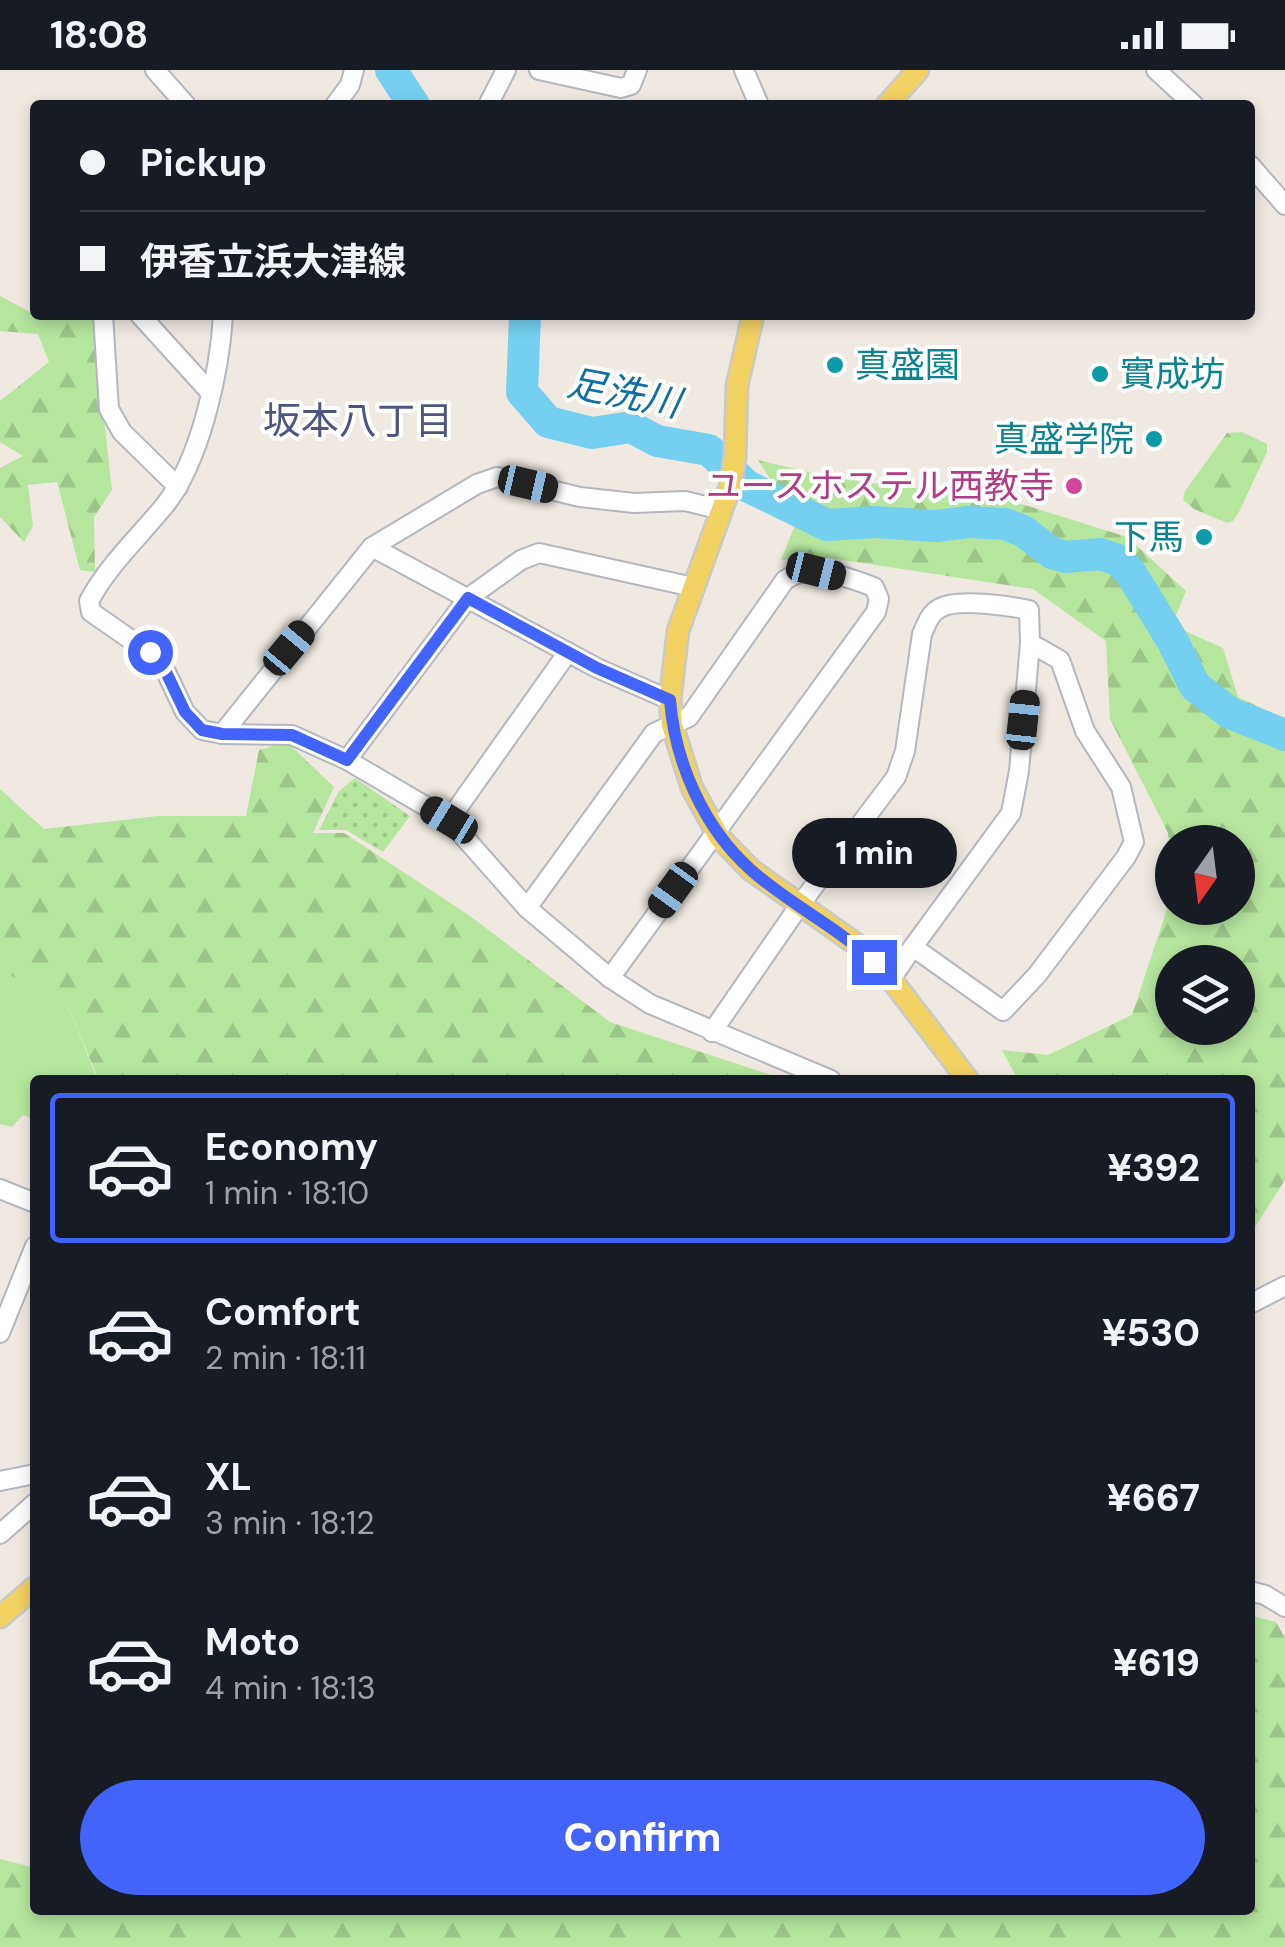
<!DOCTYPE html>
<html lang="en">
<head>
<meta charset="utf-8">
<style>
  body { margin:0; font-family:"DM Sans","Noto Sans JP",sans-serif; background:#242831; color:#f1f3f6; height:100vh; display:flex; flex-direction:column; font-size:38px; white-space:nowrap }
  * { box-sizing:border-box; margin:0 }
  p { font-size:32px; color:#9ea1a6 }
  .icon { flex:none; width:55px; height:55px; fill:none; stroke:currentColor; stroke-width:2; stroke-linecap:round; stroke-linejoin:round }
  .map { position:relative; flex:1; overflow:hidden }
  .panel { position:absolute; left:30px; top:1005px; width:1225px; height:840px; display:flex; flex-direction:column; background:#171b24; border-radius:10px; box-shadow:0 5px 15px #0003 }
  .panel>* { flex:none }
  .banner { position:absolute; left:30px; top:30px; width:1225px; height:220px; border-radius:10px; box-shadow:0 5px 15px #0003; display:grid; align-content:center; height:220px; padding:0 50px; background:#171b24 }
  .needle { width:65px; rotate:194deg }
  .controls { position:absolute; left:1155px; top:755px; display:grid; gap:20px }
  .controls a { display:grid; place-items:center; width:100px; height:100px; border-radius:50%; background:#171b24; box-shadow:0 5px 15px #0003; font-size:50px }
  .end { position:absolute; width:45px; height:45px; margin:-22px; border:12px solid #4264fb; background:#fff; box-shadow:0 0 0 5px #fff }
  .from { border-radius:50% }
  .bubble { position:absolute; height:70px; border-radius:35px; background:#171b24; box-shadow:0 5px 15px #0003; font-size:32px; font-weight:800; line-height:70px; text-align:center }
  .car { position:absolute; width:30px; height:60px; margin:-30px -15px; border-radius:12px; box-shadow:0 0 8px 2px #0007; background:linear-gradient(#222 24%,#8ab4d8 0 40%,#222 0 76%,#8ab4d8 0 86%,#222 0) }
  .banner b { display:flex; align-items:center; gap:35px; height:95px; font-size:38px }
  .banner b+b { border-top:2px solid #363941 }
  .banner i { width:25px; height:25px; background:#f1f3f6 }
  ul { padding:18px 0 0; list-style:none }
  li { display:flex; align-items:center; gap:30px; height:150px; margin:0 20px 15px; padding:0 30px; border:5px solid transparent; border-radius:10px }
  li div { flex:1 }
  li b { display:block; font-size:38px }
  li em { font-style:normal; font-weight:800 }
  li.selected { border-color:#4264fb }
  li>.icon { width:90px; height:90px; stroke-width:1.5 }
  .button { display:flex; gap:20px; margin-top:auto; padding:20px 50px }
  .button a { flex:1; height:115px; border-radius:60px; background:#4264fb; color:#fff; font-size:40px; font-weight:800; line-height:115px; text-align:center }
  .status { display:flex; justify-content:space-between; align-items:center; height:70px; padding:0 50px; background:#171b24; direction:ltr }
  .status svg { height:28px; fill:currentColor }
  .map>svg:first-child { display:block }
</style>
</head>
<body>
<div class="status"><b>18:08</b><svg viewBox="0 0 49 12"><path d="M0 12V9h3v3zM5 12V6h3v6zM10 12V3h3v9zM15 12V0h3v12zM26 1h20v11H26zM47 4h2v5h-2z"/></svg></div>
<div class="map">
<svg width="1285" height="1877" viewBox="0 0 1285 1877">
  <defs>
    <pattern id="forest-firs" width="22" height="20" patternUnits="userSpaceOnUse" patternTransform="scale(2.5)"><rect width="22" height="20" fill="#b6e59e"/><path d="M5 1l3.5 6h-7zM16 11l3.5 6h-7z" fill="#9dc588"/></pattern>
    <pattern id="park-dots" width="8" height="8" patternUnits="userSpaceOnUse" patternTransform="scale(2.5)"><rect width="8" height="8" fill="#b6e59e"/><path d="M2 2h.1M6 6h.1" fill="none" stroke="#9dc588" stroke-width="1.8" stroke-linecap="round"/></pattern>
  </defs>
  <rect width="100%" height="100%" fill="#efe9e1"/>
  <!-- grass -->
  <path fill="#b6e59e" d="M0,902L64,927L97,1008L101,1010H35V1049L23,1045L12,1057L0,1054Z"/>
  <!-- forest -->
  <g fill="url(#forest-firs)" fill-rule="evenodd">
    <path d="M0,226L30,242L35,241V245H112L113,266L98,295L112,420L94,447L95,502L80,500L57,412L28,415L33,456L24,472L0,447V398L23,386L0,372V331L49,292L38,264L0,261Z"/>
    <path d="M1242,362L1267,374V382L1239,442L1233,451L1227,453L1194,439L1183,430L1185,421L1227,363Z"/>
    <path d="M758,390L834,408L1009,430L1127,467L1186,521L1172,555L1223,578L1238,627L1285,649V1110L1250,1165V1010H1018L1002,980L1048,985L1132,945L1172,824V838H1238V772H1172V801L1168,763L1110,649L1106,571L1033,519L830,488L781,490L797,450ZM1238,892V958H1172V892Z"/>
    <path d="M287,672L334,717L313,763H344L470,846L610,952L786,1010L98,1008L64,927L0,902V719L44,759L158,746H246L259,680Z"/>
    <path d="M1250,1545L1276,1552L1285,1568V1877H0V1789L35,1798V1840H1250Z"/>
  </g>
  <!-- park -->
  <path fill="url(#park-dots)" d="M355,708L410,746L383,782L346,760H319L339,721Z"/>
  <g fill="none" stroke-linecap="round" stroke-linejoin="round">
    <!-- river -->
    <g stroke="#75cff0" stroke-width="32">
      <path d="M391,0L414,35"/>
      <path d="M525,245L522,322L548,352L592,363L631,357L657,371L709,380L747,416L827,455L875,452L935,456L969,452L1005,454L1023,461L1052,483L1066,487L1100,484L1118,490L1130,502L1172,570L1195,616L1230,643L1285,665"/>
    </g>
    <!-- minor casing -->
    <g stroke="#b4b7c1" stroke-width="22">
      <g id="minor">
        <path d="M155,0L186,35"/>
        <path d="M539,0L621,18L631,15L637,0"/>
        <path d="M744,0L759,35"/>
        <path d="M1156,0L1194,35"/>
        <path d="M335,35L350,15L354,0"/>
        <path d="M488,35L506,0"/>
        <path d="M1250,95L1285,135"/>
        <path d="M103,245L109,339L122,362L178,417"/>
        <path d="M140,245L209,321"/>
        <path d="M223,245C220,301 200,391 165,435C139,467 109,494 89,531L91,542L150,583L166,602L185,642L202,660L222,664L292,665L347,690L449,750L527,838L610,908L650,934L831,1010"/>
        <path d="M372,477L597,598L670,630"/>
        <path d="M222,664L372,477L477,414L497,407L580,427L634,433L685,431L722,440"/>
        <path d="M347,690L468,528L521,490L539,483L693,517"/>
        <path d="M449,750L568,582"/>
        <path d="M527,838L654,663L689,647L785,510C811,492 846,507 874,517L879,529L876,542L610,908"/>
        <path d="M913,877L1011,743L1019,701L1030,573"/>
        <path d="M712,962L799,836L896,707L905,681L922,564C927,553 930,543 940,538C957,528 1010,536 1029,540L1030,573L1060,590L1085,661L1121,717L1134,772L1126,787L1037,905L1003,941L913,877L891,909"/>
        <path d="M0,1119L35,1133"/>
        <path d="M1250,1234L1285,1216"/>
        <path d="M0,1263L35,1176"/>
        <path d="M0,1411L35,1404"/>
        <path d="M0,1464L35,1433"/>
        <path d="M1250,1521L1265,1525L1285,1537"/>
      </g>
    </g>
    <!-- major casing -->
    <g stroke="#c9c9c9" stroke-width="25">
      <g id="major">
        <path d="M887,35L918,0"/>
        <path d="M753,245L737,316L735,387L730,417L678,561L670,630L672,655L692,718L719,767L751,800L856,874L891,909L968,1010"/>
        <path d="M0,1547L35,1517"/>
      </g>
    </g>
    <!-- minor -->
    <use href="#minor" stroke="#fff" stroke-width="18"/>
    <!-- major -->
    <use href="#major" stroke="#f2d163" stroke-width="20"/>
  </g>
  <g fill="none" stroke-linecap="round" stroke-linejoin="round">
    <!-- route -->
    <path stroke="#4264fb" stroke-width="12" d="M150,582L166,602L185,642L202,660L222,664L292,665L347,690L468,528L597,598L670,630C675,693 704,758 751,800C789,834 836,856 874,892"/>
  </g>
  <!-- markers -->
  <g fill="#0f9aa8" stroke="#fff" stroke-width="4">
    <circle cx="835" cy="295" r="10"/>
    <circle cx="1100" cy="304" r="10"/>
    <circle cx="1154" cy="369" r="10"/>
    <circle cx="1204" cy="467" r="10"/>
  </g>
  <circle fill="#d1479c" stroke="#fff" stroke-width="4" cx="1074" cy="416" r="10"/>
  <g text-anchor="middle" stroke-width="8" stroke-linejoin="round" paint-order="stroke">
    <!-- culture labels -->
    <g font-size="35" fill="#0d838f" stroke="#fff" text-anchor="start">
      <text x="855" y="307">真盛園</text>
      <text x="1120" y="316">實成坊</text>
      <text x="1134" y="381" text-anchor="end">真盛学院</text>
      <text x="1184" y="479" text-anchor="end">下馬</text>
    </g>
    <!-- hotel labels -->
    <g font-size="35" fill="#b23c85" stroke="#fff" text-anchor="end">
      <text x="1054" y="428">ユースホステル西教寺</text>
    </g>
    <!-- water labels -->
    <g font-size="38" font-style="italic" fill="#0d6fa3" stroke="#fff">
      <text transform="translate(624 323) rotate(11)" y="13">足洗川</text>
    </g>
    <!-- neighbourhood labels -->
    <g font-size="38" fill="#4d5680" stroke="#fff">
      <text x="358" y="364">坂本八丁目</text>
    </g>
  </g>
</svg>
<div class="controls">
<a><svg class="needle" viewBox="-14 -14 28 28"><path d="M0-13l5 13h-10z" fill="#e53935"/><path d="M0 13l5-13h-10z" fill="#9ea1a6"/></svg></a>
<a><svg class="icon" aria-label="layers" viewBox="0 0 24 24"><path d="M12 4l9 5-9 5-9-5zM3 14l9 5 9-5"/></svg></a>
</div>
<i class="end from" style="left:150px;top:582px"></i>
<i class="end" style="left:874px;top:892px"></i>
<div class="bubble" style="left:792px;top:748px;width:165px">1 min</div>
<i class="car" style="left:528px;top:414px;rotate:103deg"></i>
<i class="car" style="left:816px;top:501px;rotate:104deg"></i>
<i class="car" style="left:289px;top:578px;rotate:40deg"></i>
<i class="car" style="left:1023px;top:650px;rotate:6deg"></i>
<i class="car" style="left:449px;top:750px;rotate:301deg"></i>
<i class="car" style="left:673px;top:820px;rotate:216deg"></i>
<div class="banner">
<b><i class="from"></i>Pickup</b>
<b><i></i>伊香立浜大津線</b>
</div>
<section class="panel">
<ul>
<li class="selected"><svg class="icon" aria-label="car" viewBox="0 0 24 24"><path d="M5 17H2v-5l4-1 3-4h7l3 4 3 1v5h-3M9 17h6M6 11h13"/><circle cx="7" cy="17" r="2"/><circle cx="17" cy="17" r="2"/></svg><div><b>Economy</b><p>1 min · 18:10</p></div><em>¥392</em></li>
<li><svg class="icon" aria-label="car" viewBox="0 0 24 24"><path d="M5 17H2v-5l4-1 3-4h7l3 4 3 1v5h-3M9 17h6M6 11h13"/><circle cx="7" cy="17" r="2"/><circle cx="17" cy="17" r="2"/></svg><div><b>Comfort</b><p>2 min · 18:11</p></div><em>¥530</em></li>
<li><svg class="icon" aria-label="car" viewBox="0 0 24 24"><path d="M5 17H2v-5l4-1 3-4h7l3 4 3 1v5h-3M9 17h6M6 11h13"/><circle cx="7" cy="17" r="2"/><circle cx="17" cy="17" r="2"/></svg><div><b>XL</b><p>3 min · 18:12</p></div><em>¥667</em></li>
<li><svg class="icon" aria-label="car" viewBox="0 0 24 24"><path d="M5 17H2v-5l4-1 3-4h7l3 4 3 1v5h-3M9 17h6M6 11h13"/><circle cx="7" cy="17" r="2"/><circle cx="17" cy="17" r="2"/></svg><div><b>Moto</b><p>4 min · 18:13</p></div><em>¥619</em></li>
</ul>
<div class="button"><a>Confirm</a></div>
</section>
</div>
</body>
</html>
